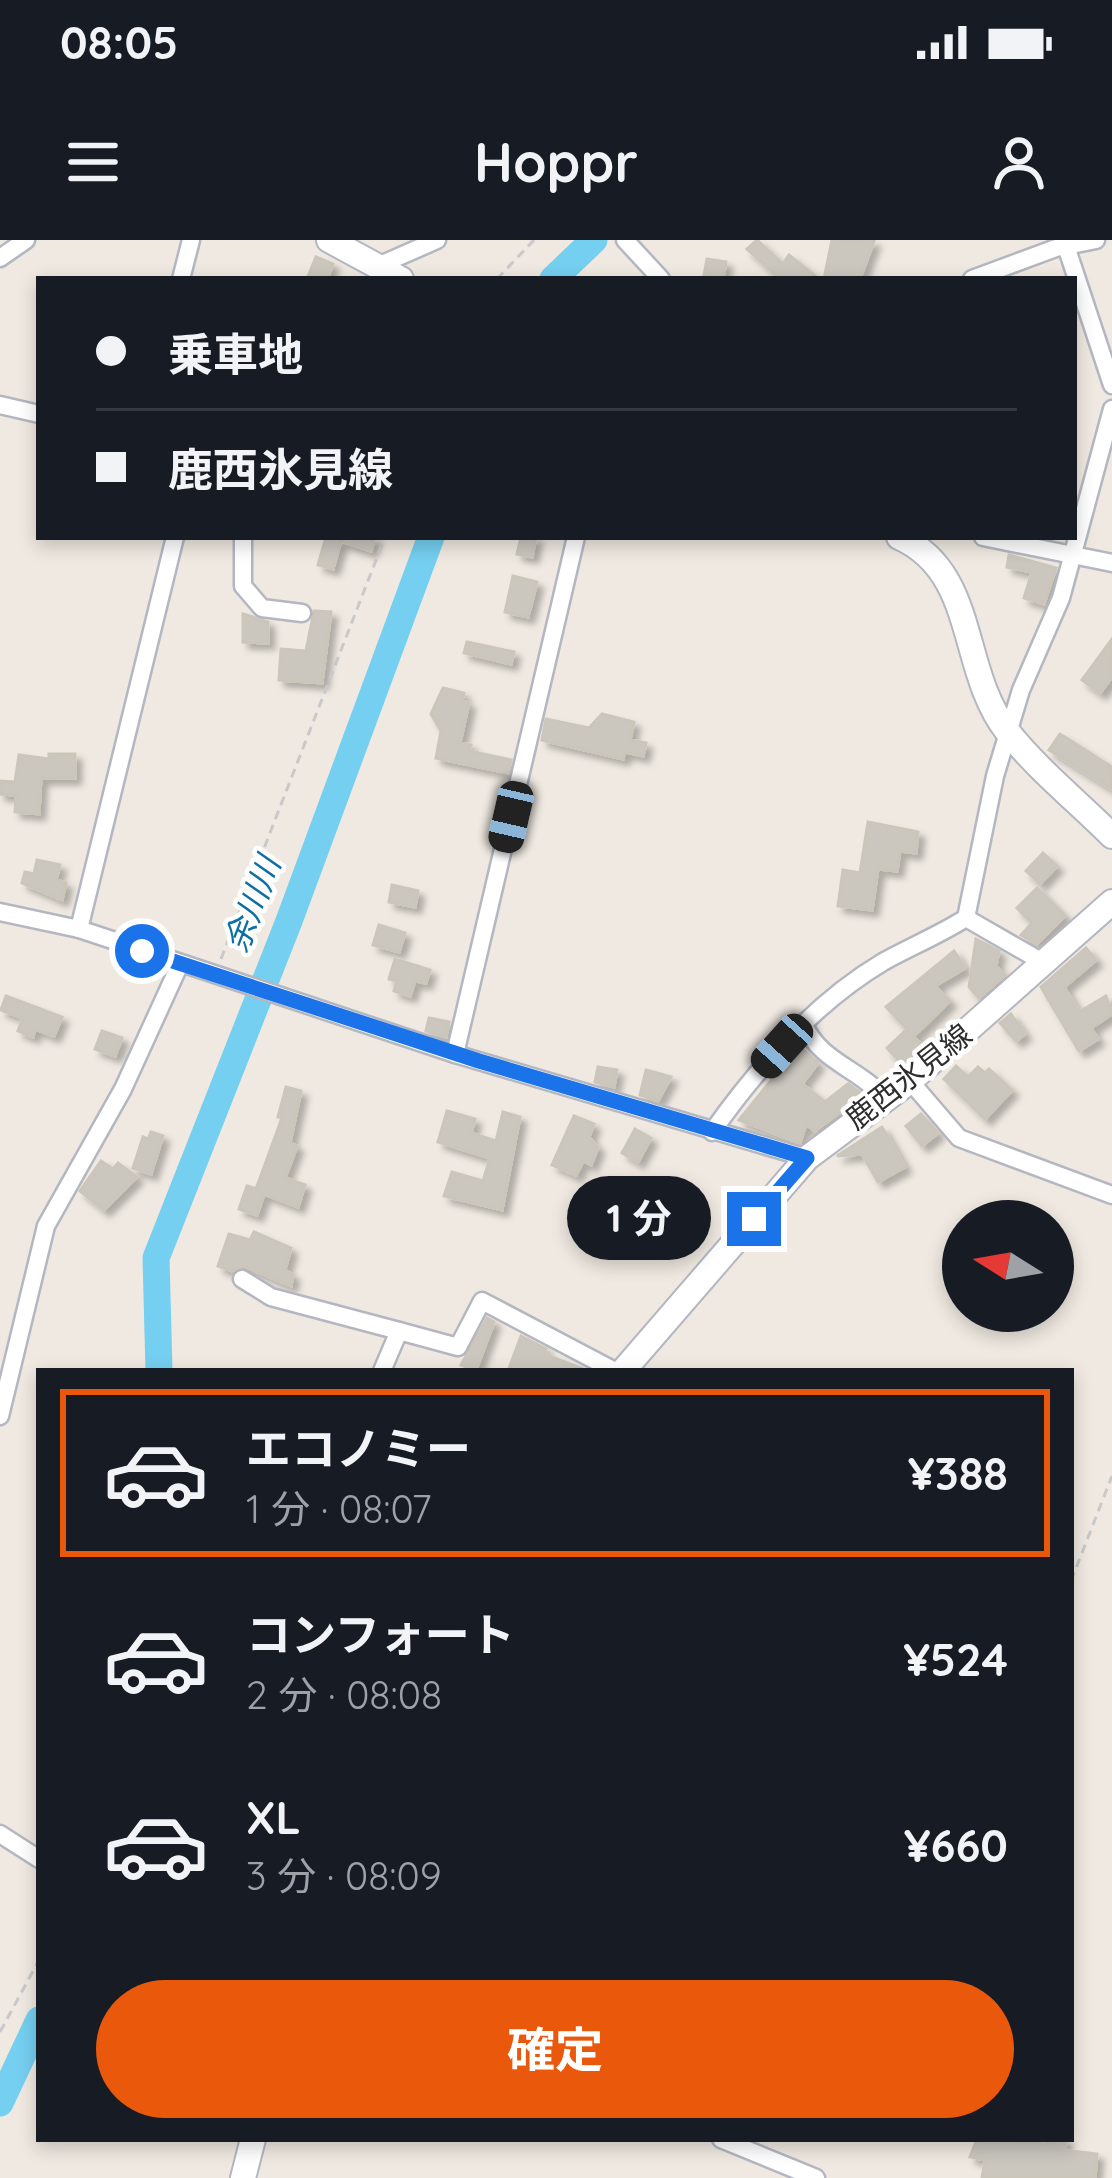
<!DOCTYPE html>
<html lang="ja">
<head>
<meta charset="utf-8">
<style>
  body { margin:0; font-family:Quicksand,"Noto Sans JP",sans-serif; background:#242831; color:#f1f3f6; height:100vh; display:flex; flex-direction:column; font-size:45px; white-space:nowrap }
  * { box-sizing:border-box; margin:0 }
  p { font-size:39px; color:#9ea1a6 }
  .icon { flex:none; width:66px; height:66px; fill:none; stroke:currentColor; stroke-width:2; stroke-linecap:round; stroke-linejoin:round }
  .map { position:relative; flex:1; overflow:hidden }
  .drawer { position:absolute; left:36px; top:1128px; width:1038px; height:774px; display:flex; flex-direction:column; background:#171b24; border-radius:0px; box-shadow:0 6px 18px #0003 }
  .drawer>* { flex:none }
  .banner { position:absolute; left:36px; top:36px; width:1041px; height:264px; border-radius:0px; box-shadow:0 6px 18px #0003; display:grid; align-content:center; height:264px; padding:0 60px; background:#171b24 }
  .needle { width:78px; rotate:281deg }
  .buttons { position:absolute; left:942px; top:960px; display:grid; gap:24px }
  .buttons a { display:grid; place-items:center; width:132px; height:132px; border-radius:50%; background:#171b24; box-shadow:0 6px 18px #0003; font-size:60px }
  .end { position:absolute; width:54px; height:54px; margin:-27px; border:15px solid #1a73e8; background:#fff; box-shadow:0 0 0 6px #fff }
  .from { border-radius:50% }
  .bubble { position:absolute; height:84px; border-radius:42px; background:#171b24; box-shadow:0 6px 18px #0003; font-size:39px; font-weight:700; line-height:84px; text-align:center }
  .car { position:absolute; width:36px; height:72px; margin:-36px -18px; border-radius:15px; box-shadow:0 0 9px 3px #0007; background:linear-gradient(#222 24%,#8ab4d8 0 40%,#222 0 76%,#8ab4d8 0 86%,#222 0) }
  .banner b { display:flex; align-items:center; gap:42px; height:114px; font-size:45px }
  .banner b+b { border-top:3px solid #363941 }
  .banner i { width:30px; height:30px; background:#f1f3f6 }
  ul { padding:21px 0 0; list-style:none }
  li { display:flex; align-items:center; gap:36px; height:168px; margin:0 24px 18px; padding:0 36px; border:6px solid transparent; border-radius:0px }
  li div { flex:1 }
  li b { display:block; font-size:45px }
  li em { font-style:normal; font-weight:700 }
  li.current { border-color:#ea580c }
  li>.icon { width:108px; height:108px; stroke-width:1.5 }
  .button { display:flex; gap:24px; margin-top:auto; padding:24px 60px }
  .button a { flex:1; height:138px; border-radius:72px; background:#ea580c; color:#fff; font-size:48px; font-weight:700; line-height:138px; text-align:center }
  .status { display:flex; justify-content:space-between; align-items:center; height:84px; padding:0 60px; background:#171b24; direction:ltr }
  .status svg { height:33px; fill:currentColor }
  header { display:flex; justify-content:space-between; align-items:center; height:156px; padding:0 60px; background:#171b24; font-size:54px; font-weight:700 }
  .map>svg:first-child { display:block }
</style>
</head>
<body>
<div class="status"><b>08:05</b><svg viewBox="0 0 49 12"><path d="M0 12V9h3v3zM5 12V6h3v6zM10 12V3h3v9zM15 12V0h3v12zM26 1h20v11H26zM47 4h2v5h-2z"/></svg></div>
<header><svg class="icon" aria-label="menu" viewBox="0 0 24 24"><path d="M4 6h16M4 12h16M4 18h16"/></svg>Hoppr<svg class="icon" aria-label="person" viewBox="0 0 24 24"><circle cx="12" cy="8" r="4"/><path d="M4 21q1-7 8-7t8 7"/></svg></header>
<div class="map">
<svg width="1112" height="1938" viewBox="0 0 1112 1938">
  <defs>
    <filter id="shadow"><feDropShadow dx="6" dy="6" stdDeviation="3" flood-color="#0004"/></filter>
  </defs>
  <rect width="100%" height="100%" fill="#efe9e1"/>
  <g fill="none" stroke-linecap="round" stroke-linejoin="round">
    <!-- river -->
    <g stroke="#75cff0" stroke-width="27">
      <path d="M553,39L594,0"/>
      <path d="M159,1131L156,1018L289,681L431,297"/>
      <path d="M0,1863L39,1780"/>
    </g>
  </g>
  <!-- building -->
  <g fill="#cbc7bf" stroke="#cbc5ba" stroke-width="3" filter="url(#shadow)">
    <path d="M757,0L783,24L789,15L819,39H780L747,9Z"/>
    <path d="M832,0L874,1L860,39H824Z"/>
    <path d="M316,17L333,24L327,39H307Z"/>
    <path d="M707,19L726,22L723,38L704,35Z"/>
    <path d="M326,297H375L371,311L341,301L333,329L318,325Z"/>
    <path d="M521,297H536L532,317L517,314Z"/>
    <path d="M1009,315L1056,328L1044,364L1024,358L1032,332L1007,327Z"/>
    <path d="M513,336L537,342L528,377L505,372Z"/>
    <path d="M314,371L331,372L322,443L279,440L281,409L306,411Z"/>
    <path d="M243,374L268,382V403L243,402Z"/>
    <path d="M1112,399V437L1100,453L1082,440Z"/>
    <path d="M467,402L514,412L511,424L464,413Z"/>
    <path d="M443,448L464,453L462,461L469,463L460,503L471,505L469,511L511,520L508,533L436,518L441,491L431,474Z"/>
    <path d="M602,474L634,482L630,500L646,503L643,516L625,512L623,519L542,500L546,479L589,488Z"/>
    <path d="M1060,494L1112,527V549L1049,510Z"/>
    <path d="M49,514H75V538H41L39,574L15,572L16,555L0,554V541L15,542L19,515L49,519Z"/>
    <path d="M868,582L918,592L916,613L900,611L897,631L878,629L872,670L838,666L843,630L860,633Z"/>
    <path d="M1043,613L1057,626L1040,644L1026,631Z"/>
    <path d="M37,620L60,625L56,640L66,643L62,660L22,643L25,632L34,634Z"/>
    <path d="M392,645L418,651L415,667L389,662Z"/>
    <path d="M1037,648L1065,676L1037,704L1021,695L1032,683L1017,668Z"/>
    <path d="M379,685L405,693L399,712L373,705Z"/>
    <path d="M976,699L999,711L996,726L1005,735L979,758L969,747Z"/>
    <path d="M1086,708L1096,720L1064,747L1079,772L1106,756L1112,774L1091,788L1098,799L1079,811L1041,747Z"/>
    <path d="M954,711L965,728L935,746L950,761L914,796L908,790L923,807L903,825L887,808L907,789L886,767Z"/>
    <path d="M395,719L430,730L426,743L415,741L410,756L394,751L397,741L389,739Z"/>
    <path d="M6,756L62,777L54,796L35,789L33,797L18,791L23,778L1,770Z"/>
    <path d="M1011,774L1025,794L1016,801L1000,783Z"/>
    <path d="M429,778L449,782L446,797L426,791Z"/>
    <path d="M102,791L122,798L115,816L95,809Z"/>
    <path d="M799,806L818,823L802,844L825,862L848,844L863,855L815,891L806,884L800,903L739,880Z"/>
    <path d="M956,826L968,837L978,827L985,833L989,829L1012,850L985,879L944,839Z"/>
    <path d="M598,827L617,830L614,847L595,842Z"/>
    <path d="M646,830L671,837L658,861L640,855Z"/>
    <path d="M286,847L301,851L290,903L297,906L285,938L305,945L298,967L264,954L257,975L239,969L247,946L256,949L282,878L278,877Z"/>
    <path d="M447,871L475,879L471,893L496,901L503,872L520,877L502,970L444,956L452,932L483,941L490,918L438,902Z"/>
    <path d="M921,874L938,893L922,906L906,886Z"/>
    <path d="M574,876L594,884L589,897L598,908L591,925L583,921L576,935L552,925Z"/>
    <path d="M882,887L905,927L878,942L862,914L837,916Z"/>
    <path d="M635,889L651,898L638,922L622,913Z"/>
    <path d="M151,892L163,896L151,934L133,928L143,897L148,899Z"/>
    <path d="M101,921L113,929L118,923L137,937L104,970L80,951Z"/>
    <path d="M254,992L291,1008L285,1030L293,1035L291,1046L244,1026L232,1031L218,1026L229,994L250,1000Z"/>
    <path d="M487,1078L494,1082L476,1130L461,1125Z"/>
    <path d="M521,1096L546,1109L544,1114L588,1131H508Z"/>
    <path d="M977,1899L1046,1904L1047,1899H1066L1064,1910L1097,1914L1095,1938H982L985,1920L970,1917Z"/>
  </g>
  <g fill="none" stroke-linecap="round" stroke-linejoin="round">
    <!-- street casing -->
    <g stroke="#b4b7c1" stroke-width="21">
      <g id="street">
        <path d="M625,0L661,39"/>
        <path d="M1064,0L1112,145"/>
        <path d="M0,18L26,0"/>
        <path d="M380,25L437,0"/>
        <path d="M181,39L191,0"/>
        <path d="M972,39L1056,8L1096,0"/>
        <path d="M0,165L39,174"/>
        <path d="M243,297V346L262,368L302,373"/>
        <path d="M983,297L1112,323"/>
        <path d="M0,672L79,689L455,814L807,918"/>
        <path d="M966,678L1046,724"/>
        <path d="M79,689L175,297"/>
        <path d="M804,785C821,822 858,828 885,858"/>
        <path d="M455,814L576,297"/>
        <path d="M910,841L959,898L1112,955"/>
        <path d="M712,892C758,827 814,763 883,722C910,707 939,695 966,678L995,536L1021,450L1061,358L1112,169"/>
        <path d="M242,1039L271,1057L399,1091"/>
        <path d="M382,1131L399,1091L458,1107L482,1061L615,1131"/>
        <path d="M0,1176L46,986L123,849L180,724"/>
        <path d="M0,1594L39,1619"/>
        <path d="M721,1899L816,1938"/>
      </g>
    </g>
    <!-- secondary casing -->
    <g stroke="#b4b7c1" stroke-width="28">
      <g id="secondary">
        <path d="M329,0L401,39"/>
        <path d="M899,297C978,332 959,430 1007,491C1037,529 1078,562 1112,596"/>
        <path d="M623,1131L807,918L910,841L1112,662"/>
        <path d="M243,1938L253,1899"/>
      </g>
    </g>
    <!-- path -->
    <g stroke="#c9c9c9" stroke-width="3" stroke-dasharray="9 6" stroke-linecap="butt">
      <path d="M497,39L534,0"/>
      <path d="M221,719L385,297"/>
      <path d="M1071,1341L1112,1236"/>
      <path d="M0,1792L39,1720"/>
    </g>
    <!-- street -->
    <use href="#street" stroke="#fff" stroke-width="16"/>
    <!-- secondary -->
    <use href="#secondary" stroke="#fff" stroke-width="24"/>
  </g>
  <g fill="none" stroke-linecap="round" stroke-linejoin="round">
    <!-- route -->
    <path stroke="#1a73e8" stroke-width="15" d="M142,711L479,821L807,918L754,979"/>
  </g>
  <g text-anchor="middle" stroke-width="9" stroke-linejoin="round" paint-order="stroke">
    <!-- street labels -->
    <g font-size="30" fill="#2e2e2e" stroke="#fff">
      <text transform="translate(909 837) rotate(-38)" y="10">鹿西氷見線</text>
    </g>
    <!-- water labels -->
    <g font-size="33" font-style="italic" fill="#0d6fa3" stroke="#fff">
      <text transform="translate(252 664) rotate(-69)" y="12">余川川</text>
    </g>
  </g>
</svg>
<div class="buttons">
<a><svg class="needle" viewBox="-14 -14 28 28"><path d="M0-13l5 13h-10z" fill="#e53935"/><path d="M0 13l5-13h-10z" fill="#9ea1a6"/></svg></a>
</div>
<i class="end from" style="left:142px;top:711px"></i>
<i class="end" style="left:754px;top:979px"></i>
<div class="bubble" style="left:567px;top:936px;width:144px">1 分</div>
<i class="car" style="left:511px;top:577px;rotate:193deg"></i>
<i class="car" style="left:782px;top:806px;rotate:222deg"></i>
<div class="banner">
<b><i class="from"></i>乗車地</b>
<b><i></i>鹿西氷見線</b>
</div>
<section class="drawer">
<ul>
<li class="current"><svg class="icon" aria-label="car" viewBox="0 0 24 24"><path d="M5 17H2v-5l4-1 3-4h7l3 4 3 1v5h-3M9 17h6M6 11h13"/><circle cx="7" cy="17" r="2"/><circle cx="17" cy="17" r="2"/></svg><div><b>エコノミー</b><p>1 分 · 08:07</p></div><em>¥388</em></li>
<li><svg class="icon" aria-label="car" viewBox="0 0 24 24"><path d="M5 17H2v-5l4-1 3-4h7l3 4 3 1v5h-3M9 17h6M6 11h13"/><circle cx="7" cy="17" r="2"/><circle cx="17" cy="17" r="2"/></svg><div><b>コンフォート</b><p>2 分 · 08:08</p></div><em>¥524</em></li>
<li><svg class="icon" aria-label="car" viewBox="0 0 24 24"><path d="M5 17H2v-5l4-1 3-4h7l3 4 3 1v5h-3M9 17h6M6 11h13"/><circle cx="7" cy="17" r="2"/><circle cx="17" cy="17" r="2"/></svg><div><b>XL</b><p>3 分 · 08:09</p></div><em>¥660</em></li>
</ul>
<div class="button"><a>確定</a></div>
</section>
</div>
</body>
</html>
